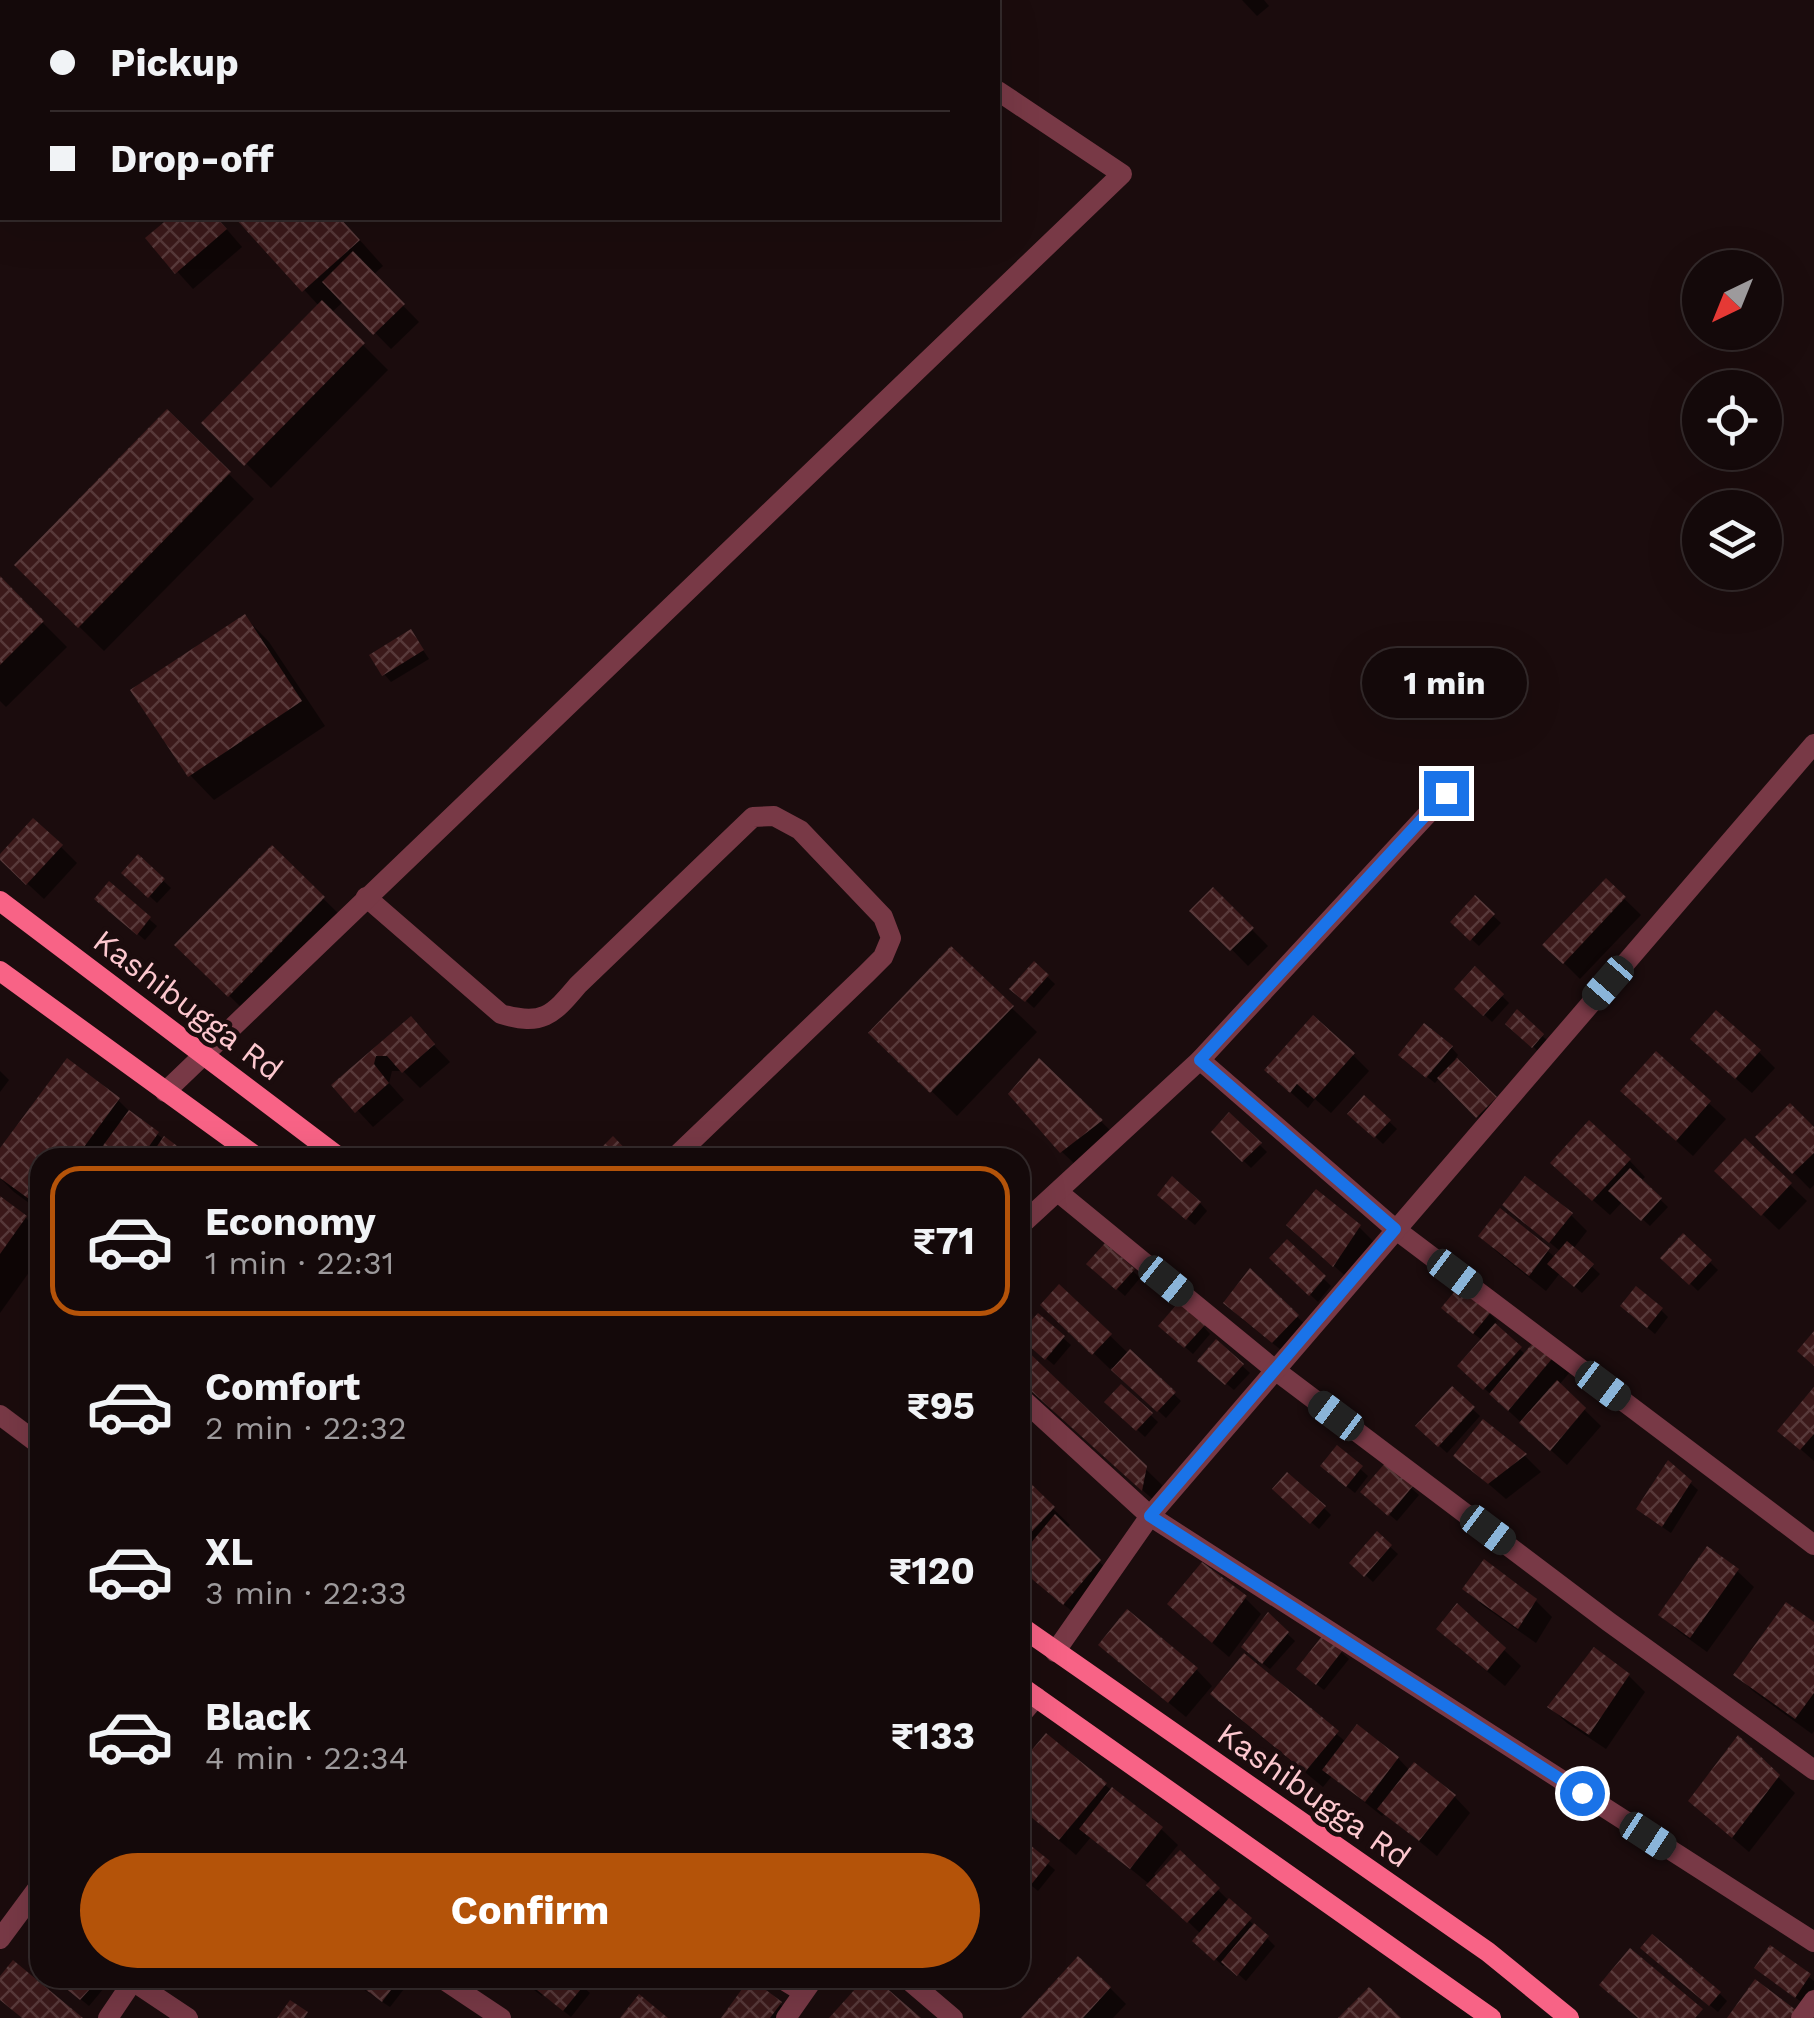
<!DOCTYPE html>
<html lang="en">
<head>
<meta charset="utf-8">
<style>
  body { margin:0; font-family:"Work Sans",sans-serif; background:#211718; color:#f1f3f6; height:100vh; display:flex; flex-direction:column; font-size:38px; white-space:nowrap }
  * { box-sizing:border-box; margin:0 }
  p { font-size:32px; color:#9d9a9c }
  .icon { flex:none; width:55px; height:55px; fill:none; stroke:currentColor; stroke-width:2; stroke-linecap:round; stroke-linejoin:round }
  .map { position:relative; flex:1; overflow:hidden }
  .sheet { position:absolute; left:30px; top:1148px; width:1000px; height:840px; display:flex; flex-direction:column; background:#14090a; border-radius:30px; box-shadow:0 10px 40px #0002,0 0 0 2px #332a2b }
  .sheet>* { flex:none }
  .hud { position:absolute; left:0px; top:0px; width:1000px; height:220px; box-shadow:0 10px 40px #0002,0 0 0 2px #332a2b; display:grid; align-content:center; height:220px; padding:0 50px; background:#14090a }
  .needle { width:65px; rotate:223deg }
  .tools { position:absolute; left:1682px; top:250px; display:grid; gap:20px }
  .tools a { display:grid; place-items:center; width:100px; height:100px; border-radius:50%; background:#14090a; box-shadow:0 10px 40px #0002,0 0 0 2px #332a2b; font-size:50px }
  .end { position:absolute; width:45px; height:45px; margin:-22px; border:12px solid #1a73e8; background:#fff; box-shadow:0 0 0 5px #fff }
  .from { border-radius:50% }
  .bubble { position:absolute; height:70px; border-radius:35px; background:#14090a; box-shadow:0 10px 40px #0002,0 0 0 2px #332a2b; font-size:32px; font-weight:700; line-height:70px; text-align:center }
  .car { position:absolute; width:30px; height:60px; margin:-30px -15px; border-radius:12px; box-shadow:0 0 8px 2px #0007; background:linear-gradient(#222 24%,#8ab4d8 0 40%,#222 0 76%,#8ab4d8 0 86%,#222 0) }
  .hud b { display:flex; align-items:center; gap:35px; height:95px; font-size:38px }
  .hud b+b { border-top:2px solid #332a2b }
  .hud i { width:25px; height:25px; background:#f1f3f6 }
  ul { padding:18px 0 0; list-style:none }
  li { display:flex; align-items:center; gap:30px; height:150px; margin:0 20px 15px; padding:0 30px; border:5px solid transparent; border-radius:30px }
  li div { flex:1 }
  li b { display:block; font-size:38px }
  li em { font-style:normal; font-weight:700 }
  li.current { border-color:#b45309 }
  li>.icon { width:90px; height:90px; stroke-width:1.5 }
  .primary-button { display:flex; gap:20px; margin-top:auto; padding:20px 50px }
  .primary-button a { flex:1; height:115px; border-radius:60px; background:#b45309; color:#fff; font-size:40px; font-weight:700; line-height:115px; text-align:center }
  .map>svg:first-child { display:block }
</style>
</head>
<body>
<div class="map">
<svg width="1814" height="2018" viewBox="0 0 1814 2018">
  <defs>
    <pattern id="building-cross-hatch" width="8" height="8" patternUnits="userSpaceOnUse" patternTransform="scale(2.5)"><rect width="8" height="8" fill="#3b191a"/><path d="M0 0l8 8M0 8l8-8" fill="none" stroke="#58393a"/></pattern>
  </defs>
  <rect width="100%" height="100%" fill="#1b0c0d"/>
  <!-- shadow -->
  <g fill="#0007">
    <path d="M0,0H48L50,2H2V67L0,70Z"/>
    <path d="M1242,0H1264L1269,6L1257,16Z"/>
    <path d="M173,218H217L242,247L193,289L148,239Z"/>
    <path d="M238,218H340L383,266L373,275L419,322L391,349L344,301L331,313L388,370L271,488L205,423L320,307Z"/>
    <path d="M167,413L254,499L104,651L17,565Z"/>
    <path d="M0,580L67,647L6,707L0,701Z"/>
    <path d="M245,617L269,642L325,726L214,800L190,775Z"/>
    <path d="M411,632L429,659L391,682L384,674Z"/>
    <path d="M61,847L77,863L44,899L17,874Z"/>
    <path d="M272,848L348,923L254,1020L178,945Z"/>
    <path d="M139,858L171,888L157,903L125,873Z"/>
    <path d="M1606,881L1641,915L1580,979L1546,945Z"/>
    <path d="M109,885L157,926L145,940L105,906Z"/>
    <path d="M1213,890L1268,946L1248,966L1193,910Z"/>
    <path d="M1475,899L1501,923L1479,946L1453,922Z"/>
    <path d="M951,950L1037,1032L957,1116L872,1033Z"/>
    <path d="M1035,965L1055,984L1034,1008L1013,989Z"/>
    <path d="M1475,970L1509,1003L1492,1022L1457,989Z"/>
    <path d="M1517,1013L1550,1043L1540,1053L1508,1023Z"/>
    <path d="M410,1020L450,1062L420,1088L403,1071H392L389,1083L404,1100L373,1127L335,1086Z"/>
    <path d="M1451,1047L1458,1055L1455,1059L1503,1106L1485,1123L1440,1077L1435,1083L1408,1062Z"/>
    <path d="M1759,1052L1775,1068L1752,1093L1709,1055Z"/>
    <path d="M1353,1055L1369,1071L1331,1113L1315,1099L1308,1108L1284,1086Z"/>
    <path d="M1656,1055L1726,1119L1693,1156L1639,1107Z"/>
    <path d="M1040,1062L1117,1137L1078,1167L1061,1151Z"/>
    <path d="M0,1071L9,1080L0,1092Z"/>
    <path d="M1365,1099L1397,1129L1383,1144L1351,1114Z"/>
    <path d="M118,1100L138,1120L189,1158H40V1211L14,1192L0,1178V1152Z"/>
    <path d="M1229,1115L1267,1152L1251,1168L1214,1132Z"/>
    <path d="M1814,1130V1185L1810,1189L1759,1137Z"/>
    <path d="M1745,1142L1807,1201L1779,1230L1717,1171Z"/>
    <path d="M1629,1160L1645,1177L1641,1181L1668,1207L1650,1226L1623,1201L1610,1215L1569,1179Z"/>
    <path d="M0,1199L26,1218L40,1232V1257L0,1313Z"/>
    <path d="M1167,1202L1200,1203L1207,1211L1195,1225Z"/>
    <path d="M1506,1205L1571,1215L1587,1231L1573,1249L1600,1274L1582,1293L1560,1273L1546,1291L1497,1252L1481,1236L1500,1211L1556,1258L1561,1252Z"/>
    <path d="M1359,1227L1375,1243L1351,1281L1306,1241Z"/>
    <path d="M1684,1237L1718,1270L1698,1291L1664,1258Z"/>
    <path d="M1287,1243L1331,1286L1318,1302L1272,1258Z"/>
    <path d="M1097,1271H1133L1140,1278L1125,1296Z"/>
    <path d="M1250,1272L1313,1332L1290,1357L1242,1319L1226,1303Z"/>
    <path d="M1060,1288L1129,1354L1130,1353L1181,1401L1166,1418L1112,1367L1110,1369L1044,1305Z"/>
    <path d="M1661,1310L1668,1317L1655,1334L1630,1313Z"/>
    <path d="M1490,1314L1497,1321L1494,1325L1526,1355L1537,1342L1570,1372L1559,1385L1601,1426L1567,1465L1460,1366L1483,1341L1451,1315Z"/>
    <path d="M1038,1316L1071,1345L1054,1365L1028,1343Z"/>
    <path d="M1203,1326L1210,1334L1193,1354L1169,1333Z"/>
    <path d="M1216,1342L1250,1373L1234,1390L1208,1368Z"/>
    <path d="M1020,1347L1162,1485L1158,1504L1020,1380Z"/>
    <path d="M1121,1387L1158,1422L1145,1437L1108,1402Z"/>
    <path d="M1452,1390L1480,1416L1447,1453L1418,1426Z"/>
    <path d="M1814,1391V1461L1780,1431Z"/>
    <path d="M1483,1423L1525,1456L1541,1472L1506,1499L1456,1456Z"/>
    <path d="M1337,1448L1368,1476L1355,1493L1330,1473Z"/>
    <path d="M1669,1464L1698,1490L1671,1533L1646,1516Z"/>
    <path d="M1386,1466L1419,1495L1397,1521L1371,1499Z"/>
    <path d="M1020,1477L1070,1525L1067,1528L1115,1578L1081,1619L1020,1567Z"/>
    <path d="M1282,1496L1324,1508L1331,1515L1319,1529Z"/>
    <path d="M1377,1535L1398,1554L1373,1582L1352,1563Z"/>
    <path d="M1485,1562L1536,1601L1552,1617L1536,1643L1482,1605L1466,1588Z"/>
    <path d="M1737,1571L1754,1587L1707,1652L1678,1631L1662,1615Z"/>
    <path d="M1245,1598L1261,1614L1229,1657L1186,1620Z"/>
    <path d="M1268,1616L1295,1641L1270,1669L1252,1654Z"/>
    <path d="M1814,1625V1731L1812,1734L1753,1691L1736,1674Z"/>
    <path d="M1455,1645L1504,1650L1521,1666L1505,1686Z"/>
    <path d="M1341,1652L1349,1659L1324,1690L1306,1676Z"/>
    <path d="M1244,1656L1346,1742L1398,1758L1410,1771L1454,1796L1470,1813L1437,1856L1385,1813L1382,1816L1332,1776L1323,1787L1229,1710L1213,1694Z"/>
    <path d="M1118,1661L1196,1669L1212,1686L1186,1717Z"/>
    <path d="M1628,1675L1645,1692L1606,1749L1567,1723L1550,1707Z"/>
    <path d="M1020,1768L1105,1785L1161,1829L1178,1845L1154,1874L1158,1877L1218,1890L1275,1946L1246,1981L1226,1963L1223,1966L1196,1941L1201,1934L1148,1883L1091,1837L1076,1855L1020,1807Z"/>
    <path d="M1778,1777L1795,1793L1749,1852L1708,1817Z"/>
    <path d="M1020,1840L1055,1870L1038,1891L1020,1876Z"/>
    <path d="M1771,1949L1814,1981V1988L1803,2003L1765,1976Z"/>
    <path d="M1651,1956L1719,1993L1727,2001L1718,2012Z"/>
    <path d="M55,1978H93L104,1988L89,2006Z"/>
    <path d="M346,1978H408L411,1980L390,2007Z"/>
    <path d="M518,1978H573L590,1993L571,2017L543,1994L542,1996Z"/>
    <path d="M1110,1988L1126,2004L1113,2018H1024Z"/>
    <path d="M780,2004L794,2018H724Z"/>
  </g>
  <!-- building -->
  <g fill="url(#building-cross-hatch)">
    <path d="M169,218H217L227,229L175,274L145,238Z"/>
    <path d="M235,218H340L360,240L302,292Z"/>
    <path d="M353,251L405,304L373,335L322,282Z"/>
    <path d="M322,300L365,343L244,466L201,423Z"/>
    <path d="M167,409L231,472L78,628L14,565Z"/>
    <path d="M0,576L44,621L0,665Z"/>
    <path d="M245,614L302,701L188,777L130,690Z"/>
    <path d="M411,629L424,650L382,676L369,655Z"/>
    <path d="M33,818L63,845L26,885L0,860V854Z"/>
    <path d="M272,845L325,897L228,997L174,945Z"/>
    <path d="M138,854L165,879L148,898L121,873Z"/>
    <path d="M1606,878L1626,897L1563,964L1542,945Z"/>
    <path d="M109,881L151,917L137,935L94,899Z"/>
    <path d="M1213,887L1254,928L1230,951L1189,911Z"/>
    <path d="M1475,895L1495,914L1470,941L1450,922Z"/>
    <path d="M951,946L1014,1006L930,1093L868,1033Z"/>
    <path d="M1034,961L1049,975L1025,1002L1009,989Z"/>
    <path d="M1475,966L1504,994L1483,1016L1454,989Z"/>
    <path d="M1517,1009L1544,1034L1532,1048L1505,1024Z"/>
    <path d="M1716,1010L1761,1050L1735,1079L1690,1039Z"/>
    <path d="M1313,1015L1355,1053L1314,1099L1297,1084L1290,1093L1264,1070Z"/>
    <path d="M411,1016L435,1044L402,1073L387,1056H376L374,1064L389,1083L355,1113L331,1085Z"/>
    <path d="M1424,1023L1453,1046L1426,1078L1398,1055Z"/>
    <path d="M1656,1051L1711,1101L1676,1141L1620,1091Z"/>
    <path d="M67,1058L120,1098L76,1158H40V1207L0,1178V1148Z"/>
    <path d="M1039,1058L1103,1120L1060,1153L1008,1094Z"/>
    <path d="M1457,1058L1497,1097L1476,1118L1437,1078Z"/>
    <path d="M1364,1095L1391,1120L1374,1138L1347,1114Z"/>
    <path d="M1790,1103L1814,1127V1153L1792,1174L1755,1137Z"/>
    <path d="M129,1110L159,1132L141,1158H94Z"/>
    <path d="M1229,1112L1262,1143L1242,1162L1211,1132Z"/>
    <path d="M1589,1120L1631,1159L1592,1201L1550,1163Z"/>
    <path d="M164,1136L193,1158H149Z"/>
    <path d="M613,1136L634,1158H591Z"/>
    <path d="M1745,1138L1792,1183L1761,1216L1714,1171Z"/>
    <path d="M1630,1168L1662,1198L1641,1221L1608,1191Z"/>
    <path d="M1172,1176L1201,1202L1186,1220L1157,1195Z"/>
    <path d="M1525,1176L1573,1213L1549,1243L1502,1205Z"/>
    <path d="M1316,1189L1361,1225L1333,1267L1286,1225Z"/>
    <path d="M0,1196L27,1216L0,1254Z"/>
    <path d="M1500,1208L1550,1248L1529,1276L1478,1236Z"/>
    <path d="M1683,1233L1712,1260L1689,1285L1660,1258Z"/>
    <path d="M1287,1239L1326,1276L1309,1296L1269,1258Z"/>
    <path d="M1567,1241L1594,1264L1574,1287L1547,1264Z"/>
    <path d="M1105,1243L1135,1269L1116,1290L1086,1264Z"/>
    <path d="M1250,1268L1299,1315L1272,1343L1223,1303Z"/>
    <path d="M1059,1284L1112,1334L1092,1355L1040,1305Z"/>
    <path d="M1459,1286L1491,1312L1473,1334L1441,1308Z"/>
    <path d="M1636,1286L1663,1308L1647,1328L1620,1306Z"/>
    <path d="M1179,1302L1205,1325L1184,1348L1158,1326Z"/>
    <path d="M1038,1313L1065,1336L1045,1360L1020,1338V1333Z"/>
    <path d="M1495,1323L1522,1347L1483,1390L1457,1366Z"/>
    <path d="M1814,1331V1366L1797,1351Z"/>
    <path d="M1537,1338L1556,1354L1508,1411L1489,1394Z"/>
    <path d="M1216,1339L1244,1364L1225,1385L1197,1361Z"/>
    <path d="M1020,1344L1147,1466L1142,1491L1020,1381Z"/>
    <path d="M1130,1349L1176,1392L1157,1412L1111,1370Z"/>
    <path d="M1557,1380L1586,1408L1550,1451L1519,1423Z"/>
    <path d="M1121,1384L1153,1413L1136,1431L1104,1402Z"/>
    <path d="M1452,1386L1475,1407L1438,1447L1415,1426Z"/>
    <path d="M1814,1387V1434L1800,1450L1777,1431Z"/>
    <path d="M1483,1419L1527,1454L1488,1484L1453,1456Z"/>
    <path d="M1337,1445L1363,1466L1346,1487L1320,1466Z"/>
    <path d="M1668,1460L1692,1481L1662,1527L1636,1509Z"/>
    <path d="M1386,1462L1413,1486L1388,1516L1360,1492Z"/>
    <path d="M1287,1472L1326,1506L1310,1524L1272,1489Z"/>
    <path d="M1020,1473L1055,1507L1020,1544Z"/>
    <path d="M1055,1514L1101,1560L1063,1605L1020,1569V1556Z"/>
    <path d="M1377,1531L1392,1545L1364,1577L1349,1563Z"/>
    <path d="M1707,1546L1739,1569L1690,1638L1658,1615Z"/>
    <path d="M1484,1559L1537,1599L1518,1629L1462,1589Z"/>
    <path d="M1202,1562L1247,1596L1212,1643L1167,1604Z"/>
    <path d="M1786,1602L1814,1622V1693L1795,1719L1733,1675Z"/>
    <path d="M1457,1603L1506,1648L1487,1671L1436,1629Z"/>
    <path d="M1127,1609L1198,1668L1168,1703L1098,1645Z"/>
    <path d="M1268,1612L1289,1632L1262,1664L1241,1647Z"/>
    <path d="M1323,1635L1343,1650L1316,1685L1296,1669Z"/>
    <path d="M1594,1647L1630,1674L1589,1735L1547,1707Z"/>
    <path d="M1244,1653L1339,1731L1305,1772L1210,1694Z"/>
    <path d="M1357,1724L1399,1757L1365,1802L1322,1770Z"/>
    <path d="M1046,1733L1107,1783L1059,1840L1020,1808V1764Z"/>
    <path d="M1738,1735L1780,1775L1732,1838L1688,1801Z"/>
    <path d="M1414,1762L1456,1795L1419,1841L1377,1809Z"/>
    <path d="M1112,1787L1163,1827L1130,1869L1079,1829Z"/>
    <path d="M1020,1837L1050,1861L1030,1886L1020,1878Z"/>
    <path d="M1180,1850L1220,1888L1187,1923L1146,1885Z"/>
    <path d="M1229,1898L1252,1918L1214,1961L1192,1941Z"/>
    <path d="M1254,1923L1269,1936L1237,1976L1221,1962Z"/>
    <path d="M1652,1934L1721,1992L1709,2006L1640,1948Z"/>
    <path d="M1770,1945L1811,1974L1795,1998L1754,1968Z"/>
    <path d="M1630,1948L1703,2009L1695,2018H1638L1599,1985Z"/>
    <path d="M1078,1956L1111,1987L1083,2018H1021Z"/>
    <path d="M13,1960L83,2018H22L0,2000V1976Z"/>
    <path d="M53,1978H100L80,2000Z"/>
    <path d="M356,1978H400L382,2002L354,1981Z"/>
    <path d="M538,1978H577L585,1984L563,2011L532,1986Z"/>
    <path d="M750,1978L782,2002L770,2018H721Z"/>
    <path d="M865,1978H875L921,2018H829Z"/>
    <path d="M1755,1979L1796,2010L1790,2018H1727Z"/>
    <path d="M1369,1987L1401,2018H1338Z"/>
    <path d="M639,1994L668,2018H620Z"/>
    <path d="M290,2000L308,2012L304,2018H277Z"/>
  </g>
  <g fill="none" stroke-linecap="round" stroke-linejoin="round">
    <!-- minor -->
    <g stroke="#783946" stroke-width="20">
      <path d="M862,0L865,2"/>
      <path d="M366,897L501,1014C542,1026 552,1016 578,985L753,817L774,816L800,830L883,917L891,938L883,957L866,974L674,1158"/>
      <path d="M1200,1060L1395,1229L1814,1545"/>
      <path d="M165,1092L1122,174L998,91"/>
      <path d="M1058,1192L1275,1370L1609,1622L1814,1770"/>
      <path d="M1020,1226L1200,1060L1447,793"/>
      <path d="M1020,1397L1150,1516L1814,1942"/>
      <path d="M0,1415L40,1445"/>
      <path d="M1055,1652L1150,1516L1814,744"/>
      <path d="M1020,1716L1036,1697"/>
      <path d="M0,1939L40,1885"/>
      <path d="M128,1978L188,2018"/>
      <path d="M441,1978L501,2018"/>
      <path d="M780,1978L803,1992"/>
      <path d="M906,1978L953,2018"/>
      <path d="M108,2018L133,1981"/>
      <path d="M786,2018L814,1978"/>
      <path d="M1801,2018L1814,2000"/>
    </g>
    <!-- secondary -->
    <g stroke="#f86386" stroke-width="20">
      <path d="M0,901L340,1158"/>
      <path d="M0,971L258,1158"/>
      <path d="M1020,1626L1488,1952L1569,2018"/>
      <path d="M1020,1686L1491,2018"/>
    </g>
  </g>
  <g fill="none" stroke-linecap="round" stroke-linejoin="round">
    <!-- route -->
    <path stroke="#1a73e8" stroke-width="12" d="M1446,793L1200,1060L1395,1229L1150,1516L1582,1793"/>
  </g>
  <g text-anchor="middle" stroke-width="9" stroke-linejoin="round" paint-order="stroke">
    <!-- street labels -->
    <g font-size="32" fill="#fdc8cf" stroke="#1b0c0d">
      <text transform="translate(188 1005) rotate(37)" y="11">Kashibugga Rd</text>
      <text transform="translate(1314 1795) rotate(35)" y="11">Kashibugga Rd</text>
    </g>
  </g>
</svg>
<div class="tools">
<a><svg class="needle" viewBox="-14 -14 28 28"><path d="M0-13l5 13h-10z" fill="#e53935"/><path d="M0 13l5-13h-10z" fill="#9d9a9c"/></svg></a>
<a><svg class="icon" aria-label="locate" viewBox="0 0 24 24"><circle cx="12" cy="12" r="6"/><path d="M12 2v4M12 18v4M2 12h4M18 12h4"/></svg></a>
<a><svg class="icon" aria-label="layers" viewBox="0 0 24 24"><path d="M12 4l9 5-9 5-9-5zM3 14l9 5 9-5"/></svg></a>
</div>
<i class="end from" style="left:1582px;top:1793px"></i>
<i class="end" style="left:1446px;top:793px"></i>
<div class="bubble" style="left:1362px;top:648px;width:165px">1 min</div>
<i class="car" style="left:1608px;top:983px;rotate:221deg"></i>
<i class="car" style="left:1455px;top:1274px;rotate:127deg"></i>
<i class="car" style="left:1166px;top:1281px;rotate:129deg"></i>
<i class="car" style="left:1603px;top:1386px;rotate:127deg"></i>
<i class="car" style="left:1336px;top:1416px;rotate:307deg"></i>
<i class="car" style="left:1488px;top:1530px;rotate:127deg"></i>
<i class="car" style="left:1648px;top:1836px;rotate:123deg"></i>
<div class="hud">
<b><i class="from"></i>Pickup</b>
<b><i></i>Drop-off</b>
</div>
<section class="sheet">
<ul>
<li class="current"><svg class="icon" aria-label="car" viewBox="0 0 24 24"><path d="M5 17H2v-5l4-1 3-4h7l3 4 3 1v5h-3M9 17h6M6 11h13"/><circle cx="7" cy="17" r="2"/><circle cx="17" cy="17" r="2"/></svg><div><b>Economy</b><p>1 min · 22:31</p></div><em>₹71</em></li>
<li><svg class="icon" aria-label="car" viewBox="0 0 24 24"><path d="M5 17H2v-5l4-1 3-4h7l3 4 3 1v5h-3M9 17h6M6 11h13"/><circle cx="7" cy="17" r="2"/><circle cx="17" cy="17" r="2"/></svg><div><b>Comfort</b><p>2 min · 22:32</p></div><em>₹95</em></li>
<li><svg class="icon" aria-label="car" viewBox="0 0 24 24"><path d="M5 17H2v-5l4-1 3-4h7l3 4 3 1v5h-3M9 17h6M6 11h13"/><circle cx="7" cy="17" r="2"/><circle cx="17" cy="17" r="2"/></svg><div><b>XL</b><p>3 min · 22:33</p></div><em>₹120</em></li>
<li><svg class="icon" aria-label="car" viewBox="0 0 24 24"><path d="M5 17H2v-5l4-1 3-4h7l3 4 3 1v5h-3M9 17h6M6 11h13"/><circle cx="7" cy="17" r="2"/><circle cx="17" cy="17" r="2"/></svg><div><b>Black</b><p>4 min · 22:34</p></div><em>₹133</em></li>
</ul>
<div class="primary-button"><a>Confirm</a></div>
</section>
</div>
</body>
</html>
